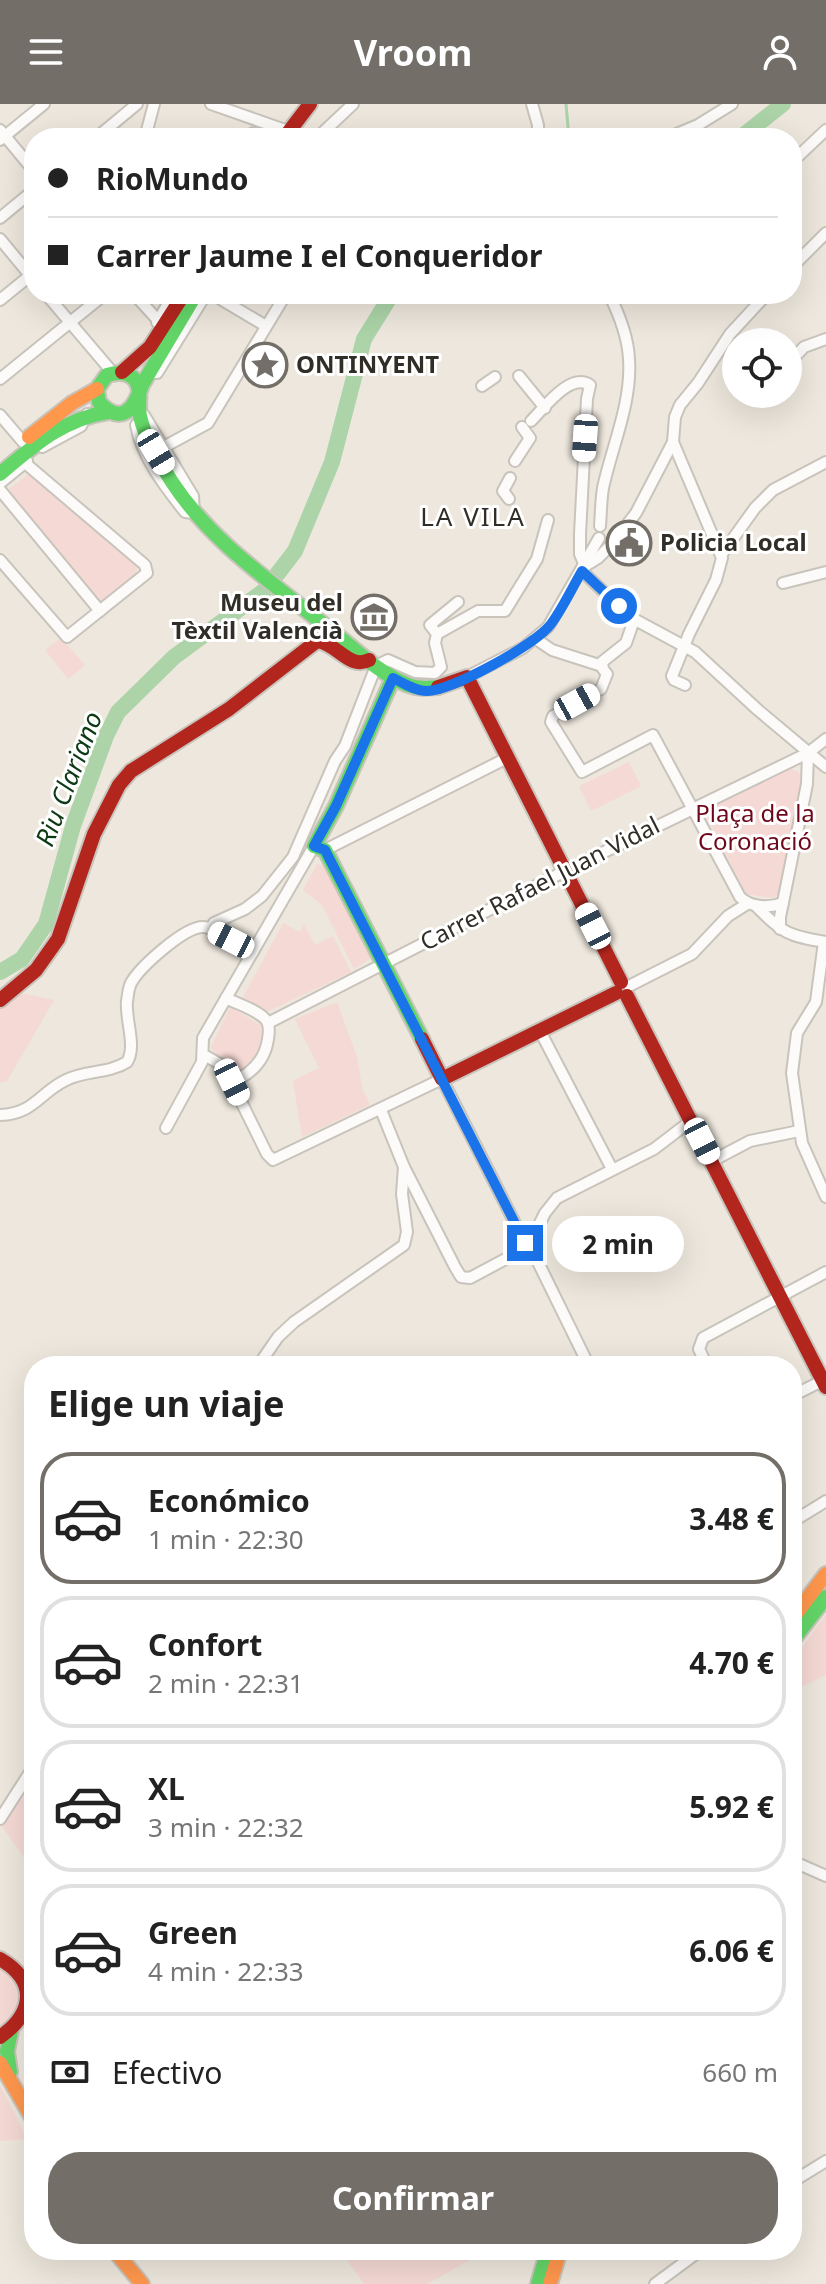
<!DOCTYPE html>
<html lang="es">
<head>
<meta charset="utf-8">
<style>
  body { margin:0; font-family:"Noto Sans",sans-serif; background:#f6f6f6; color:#222; height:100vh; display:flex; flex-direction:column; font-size:30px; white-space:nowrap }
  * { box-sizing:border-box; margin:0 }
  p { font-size:26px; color:#767676 }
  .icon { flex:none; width:44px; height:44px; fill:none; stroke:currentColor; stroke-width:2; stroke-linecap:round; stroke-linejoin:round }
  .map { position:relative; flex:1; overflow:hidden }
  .details { position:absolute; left:24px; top:1252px; width:778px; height:904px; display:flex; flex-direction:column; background:#fff; border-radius:32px; box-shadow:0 8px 32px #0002 }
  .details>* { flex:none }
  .banner { position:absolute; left:24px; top:24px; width:778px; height:176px; border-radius:32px; box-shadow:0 8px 32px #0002; display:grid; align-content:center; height:176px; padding:0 24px; background:#fff }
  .buttons { position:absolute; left:722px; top:224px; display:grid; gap:16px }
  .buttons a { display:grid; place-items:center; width:80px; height:80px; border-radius:50%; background:#fff; box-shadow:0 8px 32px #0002; font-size:40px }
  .end { position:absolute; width:36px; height:36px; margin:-18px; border:10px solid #1a73e8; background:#fff; box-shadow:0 0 0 4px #fff }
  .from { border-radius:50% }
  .bubble { position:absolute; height:56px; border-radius:28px; background:#fff; box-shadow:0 8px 32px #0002; font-size:26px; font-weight:700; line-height:56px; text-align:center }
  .car { position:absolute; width:24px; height:48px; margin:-24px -12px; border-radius:10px; box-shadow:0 0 6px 2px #0007; background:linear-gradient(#fff 24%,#345 0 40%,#fff 0 76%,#345 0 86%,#fff 0) }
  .banner b { display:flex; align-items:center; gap:28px; height:76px; font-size:30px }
  .banner b+b { border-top:2px solid #e0e0e0 }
  .banner i { width:20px; height:20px; background:#222 }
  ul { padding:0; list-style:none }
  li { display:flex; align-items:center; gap:24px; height:132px; margin:0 16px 12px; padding:0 8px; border:4px solid #e0e0e0; border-radius:32px }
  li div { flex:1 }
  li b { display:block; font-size:30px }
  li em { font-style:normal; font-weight:700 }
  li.active { border-color:#736e67 }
  li>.icon { width:72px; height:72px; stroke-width:1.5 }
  h2 { padding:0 24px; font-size:36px; line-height:96px }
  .pay { display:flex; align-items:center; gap:20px; height:88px; padding:0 24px; font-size:30px }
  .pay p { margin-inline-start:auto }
  .button { display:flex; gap:16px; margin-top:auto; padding:16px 24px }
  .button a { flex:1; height:92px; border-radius:32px; background:#736e67; color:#fff; font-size:32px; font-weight:700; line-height:92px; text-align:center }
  header { display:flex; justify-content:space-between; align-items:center; height:104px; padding:0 24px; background:#736e67; color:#fff; font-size:36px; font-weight:700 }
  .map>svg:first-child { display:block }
</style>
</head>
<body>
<header><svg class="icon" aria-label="menu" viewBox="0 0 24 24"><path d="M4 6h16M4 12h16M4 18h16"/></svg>Vroom<svg class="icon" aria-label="person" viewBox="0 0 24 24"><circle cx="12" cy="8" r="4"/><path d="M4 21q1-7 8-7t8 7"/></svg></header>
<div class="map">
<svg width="826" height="2180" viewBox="0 0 826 2180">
  <rect width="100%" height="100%" fill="#ede7dd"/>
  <!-- green -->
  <g fill="#f5d9d4">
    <path d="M29,370L138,463L133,474L101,499L6,387Z"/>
    <path d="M61,534L85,561L68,575L45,546Z"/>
    <path d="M629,658L641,682L591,707L579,682Z"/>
    <path d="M790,665L799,668L802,679L778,791L773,794L746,790L704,707Z"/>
    <path d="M317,760L328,763L373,853L354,865L322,801L303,786Z"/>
    <path d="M283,819L300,828L304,820L315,841L333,832L351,868L267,908L242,895Z"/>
    <path d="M0,885L54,896L7,977L0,979Z"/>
    <path d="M337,898L357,953L362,984L370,1001L302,1033L293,977L319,964L295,915Z"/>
    <path d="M230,903L262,922C262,941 256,957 239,967L217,952L211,943Z"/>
    <path d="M826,1510V1571L799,1584L792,1570V1558Z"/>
    <path d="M21,1687L34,1706V1767L1,1721Z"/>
    <path d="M0,1863C24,1878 26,1910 0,1925Z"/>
    <path d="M0,1981L27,2035L0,2037Z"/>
    <path d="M340,2146H516L484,2148L427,2180H364Z"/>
  </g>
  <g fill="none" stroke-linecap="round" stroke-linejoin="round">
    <!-- stream -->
    <path stroke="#acd4a8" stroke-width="3" d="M566,0L569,34"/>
    <!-- river -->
    <g stroke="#acd4a8" stroke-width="16">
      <path d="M740,34L783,0"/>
      <path d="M0,868L22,855L46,820L73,722L106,632L118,608L174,553L265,486L295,447L332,358L364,235L392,190"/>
    </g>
    <!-- street casing -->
    <g stroke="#c8c4bc" stroke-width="14">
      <g id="street">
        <path d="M211,0L288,27"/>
        <path d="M532,0L538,21V34"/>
        <path d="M0,26L34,67"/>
        <path d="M96,34L137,0"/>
        <path d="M145,34L154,0"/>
        <path d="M251,34L253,29"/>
        <path d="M317,34L353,0"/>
        <path d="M667,34L698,21L732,0"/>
        <path d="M0,36L44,0"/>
        <path d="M792,58L826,26"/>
        <path d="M0,114L34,86"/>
        <path d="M0,135L34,176"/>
        <path d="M792,163L826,129"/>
        <path d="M46,190L113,269"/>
        <path d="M134,190L164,223"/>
        <path d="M212,190L266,222"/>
        <path d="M0,196L32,170"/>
        <path d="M157,218L174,190"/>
        <path d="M789,259L804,243L826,235"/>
        <path d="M150,269H157L206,190"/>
        <path d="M519,272L545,304"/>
        <path d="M0,275L105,190"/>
        <path d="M482,282L495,273"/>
        <path d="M0,311L23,338"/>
        <path d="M531,317C545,303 570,268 590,281L587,295L580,430V450L585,462"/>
        <path d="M136,321C141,352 166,384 185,408L194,409L193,392L144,311"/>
        <path d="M673,338L722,454L716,476L689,530L672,572L674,576L685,581"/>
        <path d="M42,343L81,322L87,310"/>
        <path d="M162,344L208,319L286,190"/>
        <path d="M515,357L530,334L522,323"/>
        <path d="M0,379L27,357"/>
        <path d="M0,386L100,507"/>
        <path d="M509,395L503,387L510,374"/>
        <path d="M600,422C601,409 601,396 603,384C612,342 632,299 629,255C628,233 619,210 609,190"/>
        <path d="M722,450L755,404L773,386L826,358"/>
        <path d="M0,456L67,533L147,469L145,461L18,353"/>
        <path d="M585,462L598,454L612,440L636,409L673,338L675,313L680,301L698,279L730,230L767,190"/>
        <path d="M582,467L630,513L695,548L758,606L826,663"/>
        <path d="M783,479L826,468"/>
        <path d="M458,498L430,521L437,530L478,507H505L537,455L548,416"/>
        <path d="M634,516L626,539L602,558L603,565L607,570L601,585L553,612L551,618L582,668L653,631L740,793C751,804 770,804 783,799"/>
        <path d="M536,535L552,546L602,562"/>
        <path d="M467,573L523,544L548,523L599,434"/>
        <path d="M325,746L507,654"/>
        <path d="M755,801C783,829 787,832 826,838"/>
        <path d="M210,825L214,819L245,805L262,792L293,753L335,657L345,642L376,562L388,556L415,568L435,569L441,563L435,539L437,530"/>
        <path d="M780,825V813L807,680L808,649"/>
        <path d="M824,838L816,898L797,929L792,969L802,1039L826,1093"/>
        <path d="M629,882L692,850L728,812L747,800"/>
        <path d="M226,894C237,900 258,906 266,916C270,921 269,929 268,935C265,956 251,970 232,978"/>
        <path d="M268,919L565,767L808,649L826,635"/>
        <path d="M540,927L612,1065"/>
        <path d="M204,951L220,960L226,967L267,1050L273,1056L442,975L525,1139L535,1152L589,1262"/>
        <path d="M381,1006L404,1063L455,1163L461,1173L470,1174L528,1143L545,1109L557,1094L654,1045L692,1016"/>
        <path d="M0,1011C34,1010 39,989 66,976C85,966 108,970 127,958C137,942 125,916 127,897C128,892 128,885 131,879C140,863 184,823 203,823C215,823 241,841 253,848"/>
        <path d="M166,1024L202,958L203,934L314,742"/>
        <path d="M712,1057L750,1037L799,1027"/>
        <path d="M258,1262L278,1233L294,1218L404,1141L407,1128L402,1090L404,1063"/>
        <path d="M707,1262L699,1245L703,1234L826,1168"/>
        <path d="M792,1292L826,1275"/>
        <path d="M792,1418L826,1397"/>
        <path d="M0,1715L34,1662"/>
        <path d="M792,1757L826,1772"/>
        <path d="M792,2078L826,2057"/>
        <path d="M655,2180L701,2146"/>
      </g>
    </g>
    <!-- fast casing -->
    <g stroke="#c8c4bc" stroke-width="18">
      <g id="fast">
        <path d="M196,190L142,281C134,306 121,322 99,298L97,285L107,271C117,268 128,267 135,276C143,286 137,300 140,312C145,335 159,358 172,378C211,438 273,479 328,524C353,543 378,569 408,581C418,585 427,584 438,583"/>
        <path d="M0,370C33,342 63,315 108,308"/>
        <path d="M393,574L336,702L314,742L325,746L422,935"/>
        <path d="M792,1537L826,1493"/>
        <path d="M10,1968L7,1947L11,1927"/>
        <path d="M538,2180L548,2146"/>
      </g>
    </g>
    <!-- slow casing -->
    <g stroke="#c8c4bc" stroke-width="18">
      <g id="slow">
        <path d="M29,333L72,299L97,285"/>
        <path d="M792,1515L826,1470"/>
        <path d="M0,1959L34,2017"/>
        <path d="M114,2146L142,2180"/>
        <path d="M550,2180L560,2146"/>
      </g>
    </g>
    <!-- jam casing -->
    <g stroke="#c8c4bc" stroke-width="18">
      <g id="jam">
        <path d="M284,34L310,0"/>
        <path d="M122,268L150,243L184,190"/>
        <path d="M438,583L467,573L621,878"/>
        <path d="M627,892L826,1283"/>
        <path d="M0,896L36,866L58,835L94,730L119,681L131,667L229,605L317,537C337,539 349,566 369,556"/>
        <path d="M422,935L442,975L616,889"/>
        <path d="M0,1855C38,1877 34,1909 0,1933"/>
      </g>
    </g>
    <!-- street -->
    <use href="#street" stroke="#fcfbfa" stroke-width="10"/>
    <!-- fast -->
    <use href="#fast" stroke="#63d668" stroke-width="14"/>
    <!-- slow -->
    <use href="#slow" stroke="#ff974d" stroke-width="14"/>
    <!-- jam -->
    <use href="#jam" stroke="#b3261e" stroke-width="14"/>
  </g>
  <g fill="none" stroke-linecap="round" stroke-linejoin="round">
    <!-- route -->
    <path stroke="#1a73e8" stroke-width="10" d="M525,1139L325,746L314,742L336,702L393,574C403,579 415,587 427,587C453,586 535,541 551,520C563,504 572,484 582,467L619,502"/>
  </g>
  <!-- icons -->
  <defs>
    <g id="sight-ring" transform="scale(2.3)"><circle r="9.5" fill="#fff" stroke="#736e67" stroke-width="1.5"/><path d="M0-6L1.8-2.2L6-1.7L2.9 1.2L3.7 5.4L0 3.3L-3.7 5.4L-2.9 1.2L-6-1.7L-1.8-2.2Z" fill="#736e67"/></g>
    <g id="civic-ring" transform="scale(2.3)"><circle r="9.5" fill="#fff" stroke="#736e67" stroke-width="1.5"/><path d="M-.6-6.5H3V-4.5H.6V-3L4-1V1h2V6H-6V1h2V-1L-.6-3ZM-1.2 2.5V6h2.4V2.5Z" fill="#736e67"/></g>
    <g id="museum-ring" transform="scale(2.3)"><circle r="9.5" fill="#fff" stroke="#736e67" stroke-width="1.5"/><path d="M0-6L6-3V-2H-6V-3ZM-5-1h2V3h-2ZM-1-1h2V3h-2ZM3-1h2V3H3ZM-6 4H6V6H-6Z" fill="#736e67"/></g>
  </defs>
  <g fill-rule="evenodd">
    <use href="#sight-ring" x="265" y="261"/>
    <use href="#civic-ring" x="629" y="439"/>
    <use href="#museum-ring" x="374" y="513"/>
  </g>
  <g text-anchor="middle" stroke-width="6" stroke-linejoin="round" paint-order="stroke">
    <!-- poi labels -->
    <g font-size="24" font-weight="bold" fill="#312d27" stroke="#fff" text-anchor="start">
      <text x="296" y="269">ONTINYENT</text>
      <text x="660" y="447">Policia Local</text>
      <text x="343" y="507" text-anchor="end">Museu del<tspan x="343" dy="28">Tèxtil Valencià</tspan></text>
    </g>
    <!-- park labels -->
    <g font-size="24" fill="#6f071a" stroke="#fff">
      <text x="755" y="718">Plaça de la<tspan x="755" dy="28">Coronació</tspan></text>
    </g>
    <!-- street labels -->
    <g font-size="24" fill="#312d27" stroke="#fff">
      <text transform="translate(540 780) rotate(-27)" y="8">Carrer Rafael Juan Vidal</text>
    </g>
    <!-- neighbourhood labels -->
    <g font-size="26" letter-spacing="2" fill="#312d27" stroke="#fff">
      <text x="473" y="422">LA VILA</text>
    </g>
    <!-- water labels -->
    <g font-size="26" font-style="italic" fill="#0d3913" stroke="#fff">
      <text transform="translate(69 675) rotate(-69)" y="9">Riu Clariano</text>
    </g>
  </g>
</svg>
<div class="buttons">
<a><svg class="icon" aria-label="locate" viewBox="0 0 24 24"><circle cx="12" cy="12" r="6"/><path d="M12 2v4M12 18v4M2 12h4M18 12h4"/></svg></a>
</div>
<i class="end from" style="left:619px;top:502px"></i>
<i class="end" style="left:525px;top:1139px"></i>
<div class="bubble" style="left:552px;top:1112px;width:132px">2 min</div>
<i class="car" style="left:585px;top:334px;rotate:184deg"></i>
<i class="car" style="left:156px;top:348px;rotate:149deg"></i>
<i class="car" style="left:577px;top:598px;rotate:61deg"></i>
<i class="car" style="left:593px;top:822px;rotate:333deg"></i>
<i class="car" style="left:231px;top:836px;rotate:297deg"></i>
<i class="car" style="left:232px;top:978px;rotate:154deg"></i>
<i class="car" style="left:702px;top:1037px;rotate:153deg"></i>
<div class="banner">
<b><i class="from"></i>RioMundo</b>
<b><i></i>Carrer Jaume I el Conqueridor</b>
</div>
<section class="details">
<h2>Elige un viaje</h2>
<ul>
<li class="active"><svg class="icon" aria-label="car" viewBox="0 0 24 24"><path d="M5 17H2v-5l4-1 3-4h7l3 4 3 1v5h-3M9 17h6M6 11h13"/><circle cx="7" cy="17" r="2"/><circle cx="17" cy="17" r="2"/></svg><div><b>Económico</b><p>1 min · 22:30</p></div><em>3.48 €</em></li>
<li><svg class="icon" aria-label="car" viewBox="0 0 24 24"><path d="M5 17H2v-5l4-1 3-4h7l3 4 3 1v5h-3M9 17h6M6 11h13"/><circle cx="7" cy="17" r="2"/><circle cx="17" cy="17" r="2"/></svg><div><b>Confort</b><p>2 min · 22:31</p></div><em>4.70 €</em></li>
<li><svg class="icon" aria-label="car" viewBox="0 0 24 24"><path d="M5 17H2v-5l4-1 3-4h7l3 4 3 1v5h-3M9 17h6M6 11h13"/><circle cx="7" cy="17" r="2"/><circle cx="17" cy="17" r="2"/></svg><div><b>XL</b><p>3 min · 22:32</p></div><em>5.92 €</em></li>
<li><svg class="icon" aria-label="car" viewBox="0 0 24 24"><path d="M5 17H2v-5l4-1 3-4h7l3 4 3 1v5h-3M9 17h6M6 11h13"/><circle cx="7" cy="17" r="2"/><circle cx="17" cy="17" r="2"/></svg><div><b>Green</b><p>4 min · 22:33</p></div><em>6.06 €</em></li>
</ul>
<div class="pay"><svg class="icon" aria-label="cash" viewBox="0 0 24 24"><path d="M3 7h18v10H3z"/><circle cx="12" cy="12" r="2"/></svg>Efectivo<p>660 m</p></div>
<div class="button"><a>Confirmar</a></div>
</section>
</div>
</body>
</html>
